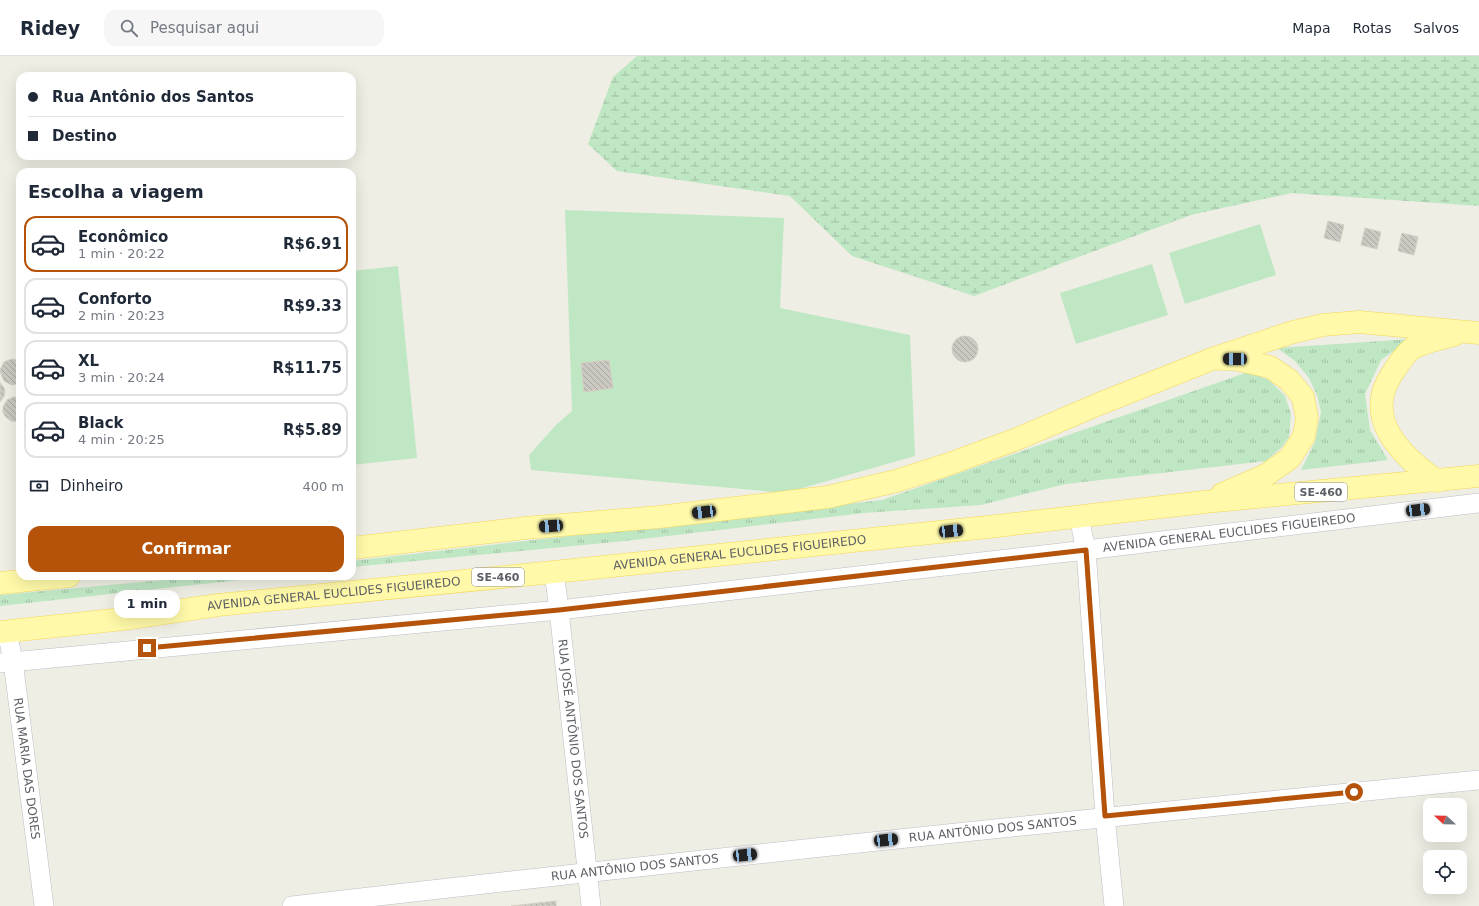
<!DOCTYPE html>
<html lang="pt">
<head>
<meta charset="utf-8">
<style>
  body { margin:0; font-family:"DejaVu Sans",sans-serif; background:#f6f6f7; color:#1f2937; height:100vh; display:flex; flex-direction:column; font-size:15px; white-space:nowrap }
  * { box-sizing:border-box; margin:0 }
  p { font-size:13px; color:#747a83 }
  .icon { flex:none; width:22px; height:22px; fill:none; stroke:currentColor; stroke-width:2; stroke-linecap:round; stroke-linejoin:round }
  .map { position:relative; flex:1; overflow:hidden }
  .drawer { position:absolute; left:16px; top:112px; width:340px; height:412px; display:flex; flex-direction:column; background:#fff; border-radius:12px; box-shadow:0 4px 16px #0002 }
  .drawer>* { flex:none }
  .banner { position:absolute; left:16px; top:16px; width:340px; height:88px; border-radius:12px; box-shadow:0 4px 16px #0002; display:grid; align-content:center; height:88px; padding:0 12px; background:#fff }
  .needle { width:26px; rotate:292deg }
  .controls { position:absolute; left:1423px; top:742px; display:grid; gap:8px }
  .controls a { display:grid; place-items:center; width:44px; height:44px; border-radius:8px; background:#fff; box-shadow:0 4px 16px #0002; font-size:20px }
  .end { position:absolute; width:18px; height:18px; margin:-9px; border:5px solid #b45309; background:#fff; box-shadow:0 0 0 2px #fff }
  .from { border-radius:50% }
  .bubble { position:absolute; height:28px; border-radius:12px; background:#fff; box-shadow:0 4px 16px #0002; font-size:13px; font-weight:700; line-height:28px; text-align:center }
  .car { position:absolute; width:12px; height:24px; margin:-12px -6px; border-radius:5px; box-shadow:0 0 3px 1px #0007; background:linear-gradient(#222 24%,#8ab4d8 0 40%,#222 0 76%,#8ab4d8 0 86%,#222 0) }
  .banner b { display:flex; align-items:center; gap:14px; height:38px; font-size:15px }
  .banner b+b { border-top:1px solid #e0e1e3 }
  .banner i { width:10px; height:10px; background:#1f2937 }
  ul { padding:0; list-style:none }
  li { display:flex; align-items:center; gap:12px; height:56px; margin:0 8px 6px; padding:0 4px; border:2px solid #e0e1e3; border-radius:12px }
  li div { flex:1 }
  li b { display:block; font-size:15px }
  li em { font-style:normal; font-weight:700 }
  li.active { border-color:#b45309 }
  li>.icon { width:36px; height:36px; stroke-width:1.5 }
  h2 { padding:0 12px; font-size:18px; line-height:48px }
  .pay { display:flex; align-items:center; gap:10px; height:44px; padding:0 12px; font-size:15px }
  .pay p { margin-inline-start:auto }
  .cta { display:flex; gap:8px; margin-top:auto; padding:8px 12px }
  .cta a { flex:1; height:46px; border-radius:12px; background:#b45309; color:#fff; font-size:16px; font-weight:700; line-height:46px; text-align:center }
  header { display:flex; align-items:center; gap:24px; box-sizing:border-box; height:56px; padding:0 20px; background:#fff; border-bottom:1px solid #e0e1e3 }
  header strong { font-size:19px }
  nav { display:flex; gap:22px; margin-inline-start:auto; font-size:14px }
  .search { width:280px; height:36px; background:#f6f6f7; display:flex; align-items:center; gap:10px; box-sizing:border-box; padding:0 14px; border-radius:12px; color:#747a83; font-size:15px }
  .map>svg:first-child { display:block }
</style>
</head>
<body>
<header>
<strong>Ridey</strong>
<div class="search"><svg class="icon" aria-label="search" viewBox="0 0 24 24"><circle cx="10" cy="10" r="6"/><path d="M15 15l6 6"/></svg>Pesquisar aqui</div>
<nav><a>Mapa</a><a>Rotas</a><a>Salvos</a></nav>
</header>
<div class="map">
<svg width="1479" height="850" viewBox="0 0 1479 850">
  <defs>
    <pattern id="grass-tufts" width="24" height="20" patternUnits="userSpaceOnUse"><rect width="24" height="20" fill="#c0e7c4"/><path d="M3 7l-1-3M5 7V3M7 7l1-3M15 17l-1-3M17 17v-4M19 17l1-3" fill="none" stroke="#9fbea3"/></pattern>
    <pattern id="wetland-marsh" width="20" height="14" patternUnits="userSpaceOnUse"><rect width="20" height="14" fill="#c0e7c4"/><path d="M1 5h8M5 5V1M11 12h8M15 12V8" fill="none" stroke="#9fbea3"/></pattern>
    <pattern id="building-back-hatch" width="6" height="6" patternUnits="userSpaceOnUse"><rect width="6" height="6" fill="#cac8c1"/><path d="M-1 5l2 2M0 0l6 6M5-1l2 2" fill="none" stroke="#a7a6a0"/></pattern>
  </defs>
  <rect width="100%" height="100%" fill="#efeee4"/>
  <!-- grass -->
  <g fill="url(#grass-tufts)">
    <path d="M1411,283L1381,304L1365,338L1370,374L1388,404L1301,414L1315,386L1321,356L1317,339L1309,322L1295,305L1277,292Z"/>
    <path d="M1248,316L1269,324L1285,340L1291,358L1289,381L1282,391L1266,405L1066,428L981,449L864,457L625,485L352,511V505L882,444Z"/>
    <path d="M208,520H277L0,550V539Z"/>
  </g>
  <!-- wetland -->
  <path fill="url(#wetland-marsh)" d="M637,0H1479V150L1292,137L1191,159L974,240L852,200L790,140L617,115L588,88L613,21Z"/>
  <!-- pitch -->
  <g fill="#c0e7c4">
    <path d="M565,154L784,162L780,252L910,279L915,400L785,437L531,414L529,399L556,369L572,355Z"/>
    <path d="M1260,168L1276,219L1185,248L1169,197Z"/>
    <path d="M1152,208L1168,259L1076,288L1060,237Z"/>
    <path d="M398,210L417,402L352,409V215Z"/>
  </g>
  <!-- building -->
  <g fill="url(#building-back-hatch)" stroke="#d4d0c2">
    <path d="M1328,165L1344,169L1340,186L1324,182Z"/>
    <path d="M1365,172L1381,176L1377,193L1361,189Z"/>
    <path d="M1402,177L1418,181L1414,199L1398,195Z"/>
    <circle cx="965" cy="293" r="13"/>
    <path d="M12,303L20,305V327L12,329L4,325L1,318L0,314L4,306Z"/>
    <path d="M609,304L613,332L584,336L581,307Z"/>
    <path d="M0,326L4,332L5,336L4,340L0,346Z"/>
    <path d="M14,341H20L19,366L11,365L5,360L3,356V351L7,344Z"/>
    <path d="M556,845V850H511Z"/>
  </g>
  <g fill="none" stroke-linecap="round" stroke-linejoin="round">
    <!-- minor casing -->
    <g stroke="#bcbdc3" stroke-width="20">
      <g id="minor">
        <path d="M1079,461L1086,494L1105,760L1114,850"/>
        <path id="s1" d="M554,516L559,554L591,850"/>
        <path id="s2" d="M7,575L13,605L44,850"/>
        <path id="s3" d="M0,607L559,554L1086,494L1479,447"/>
        <path id="s4" d="M292,850C688,804 1083,763 1479,724"/>
      </g>
    </g>
    <!-- primary casing -->
    <g stroke="#f5d758" stroke-width="23">
      <g id="primary">
        <path d="M1220,303H1235L1270,311L1289,324L1303,341L1307,362L1304,380L1290,402L1266,419L1222,438"/>
        <path d="M1437,425C1402,400 1362,363 1392,318C1398,309 1404,298 1413,292C1426,285 1440,283 1454,279"/>
        <path d="M352,492L525,472L659,461L828,441L896,425L949,408L1017,383L1099,348L1212,303L1293,276L1323,269L1359,266L1479,277"/>
        <path d="M0,527L69,520"/>
        <path id="s5" d="M0,576L123,563L218,549L554,516L997,470L1204,446L1479,420"/>
      </g>
    </g>
    <!-- minor -->
    <use href="#minor" stroke="#fff" stroke-width="19"/>
    <!-- primary -->
    <use href="#primary" stroke="#fff9a9" stroke-width="22"/>
  </g>
  <g fill="none" stroke-linecap="round" stroke-linejoin="round">
    <!-- route -->
    <path stroke="#b45309" stroke-width="5" d="M147,592L559,554L1086,494L1105,760L1354,736"/>
  </g>
  <g text-anchor="middle" stroke-width="3" stroke-linejoin="round" paint-order="stroke">
    <!-- shield labels -->
    <g fill="#fff" stroke="#8d8f93" stroke-width="1">
      <rect x="1295" y="427" width="52" height="18" rx="3"/>
      <rect x="472" y="512" width="52" height="18" rx="3"/>
    </g>
    <g font-size="11" font-weight="bold" fill="#5c5f65">
      <text x="1321" y="440">SE-460</text>
      <text x="498" y="525">SE-460</text>
    </g>
    <!-- street labels -->
    <g font-size="12" fill="#5c5f65" stroke="#fff">
      <text dy="4" stroke="none"><textPath href="#s3" startOffset="1236">AVENIDA GENERAL EUCLIDES FIGUEIREDO</textPath></text>
      <text dy="4" stroke="none"><textPath href="#s5" startOffset="744">AVENIDA GENERAL EUCLIDES FIGUEIREDO</textPath></text>
      <text dy="4" stroke="none"><textPath href="#s5" startOffset="336">AVENIDA GENERAL EUCLIDES FIGUEIREDO</textPath></text>
      <text dy="4" stroke="none"><textPath href="#s1" startOffset="168">RUA JOSÉ ANTÔNIO DOS SANTOS</textPath></text>
      <text dy="4" stroke="none"><textPath href="#s2" startOffset="139">RUA MARIA DAS DORES</textPath></text>
      <text dy="4" stroke="none"><textPath href="#s4" startOffset="705">RUA ANTÔNIO DOS SANTOS</textPath></text>
      <text dy="4" stroke="none"><textPath href="#s4" startOffset="345">RUA ANTÔNIO DOS SANTOS</textPath></text>
    </g>
  </g>
</svg>
<div class="controls">
<a><svg class="needle" viewBox="-14 -14 28 28"><path d="M0-13l5 13h-10z" fill="#e53935"/><path d="M0 13l5-13h-10z" fill="#747a83"/></svg></a>
<a><svg class="icon" aria-label="locate" viewBox="0 0 24 24"><circle cx="12" cy="12" r="6"/><path d="M12 2v4M12 18v4M2 12h4M18 12h4"/></svg></a>
</div>
<i class="end from" style="left:1354px;top:736px"></i>
<i class="end" style="left:147px;top:592px"></i>
<div class="bubble" style="left:114px;top:534px;width:66px">1 min</div>
<i class="car" style="left:1235px;top:303px;rotate:271deg"></i>
<i class="car" style="left:1418px;top:454px;rotate:83deg"></i>
<i class="car" style="left:704px;top:456px;rotate:263deg"></i>
<i class="car" style="left:551px;top:470px;rotate:266deg"></i>
<i class="car" style="left:951px;top:475px;rotate:84deg"></i>
<i class="car" style="left:886px;top:784px;rotate:84deg"></i>
<i class="car" style="left:745px;top:799px;rotate:84deg"></i>
<div class="banner">
<b><i class="from"></i>Rua Antônio dos Santos</b>
<b><i></i>Destino</b>
</div>
<section class="drawer">
<h2>Escolha a viagem</h2>
<ul>
<li class="active"><svg class="icon" aria-label="car" viewBox="0 0 24 24"><path d="M5 17H2v-5l4-1 3-4h7l3 4 3 1v5h-3M9 17h6M6 11h13"/><circle cx="7" cy="17" r="2"/><circle cx="17" cy="17" r="2"/></svg><div><b>Econômico</b><p>1 min · 20:22</p></div><em>R$6.91</em></li>
<li><svg class="icon" aria-label="car" viewBox="0 0 24 24"><path d="M5 17H2v-5l4-1 3-4h7l3 4 3 1v5h-3M9 17h6M6 11h13"/><circle cx="7" cy="17" r="2"/><circle cx="17" cy="17" r="2"/></svg><div><b>Conforto</b><p>2 min · 20:23</p></div><em>R$9.33</em></li>
<li><svg class="icon" aria-label="car" viewBox="0 0 24 24"><path d="M5 17H2v-5l4-1 3-4h7l3 4 3 1v5h-3M9 17h6M6 11h13"/><circle cx="7" cy="17" r="2"/><circle cx="17" cy="17" r="2"/></svg><div><b>XL</b><p>3 min · 20:24</p></div><em>R$11.75</em></li>
<li><svg class="icon" aria-label="car" viewBox="0 0 24 24"><path d="M5 17H2v-5l4-1 3-4h7l3 4 3 1v5h-3M9 17h6M6 11h13"/><circle cx="7" cy="17" r="2"/><circle cx="17" cy="17" r="2"/></svg><div><b>Black</b><p>4 min · 20:25</p></div><em>R$5.89</em></li>
</ul>
<div class="pay"><svg class="icon" aria-label="cash" viewBox="0 0 24 24"><path d="M3 7h18v10H3z"/><circle cx="12" cy="12" r="2"/></svg>Dinheiro<p>400 m</p></div>
<div class="cta"><a>Confirmar</a></div>
</section>
</div>
</body>
</html>
